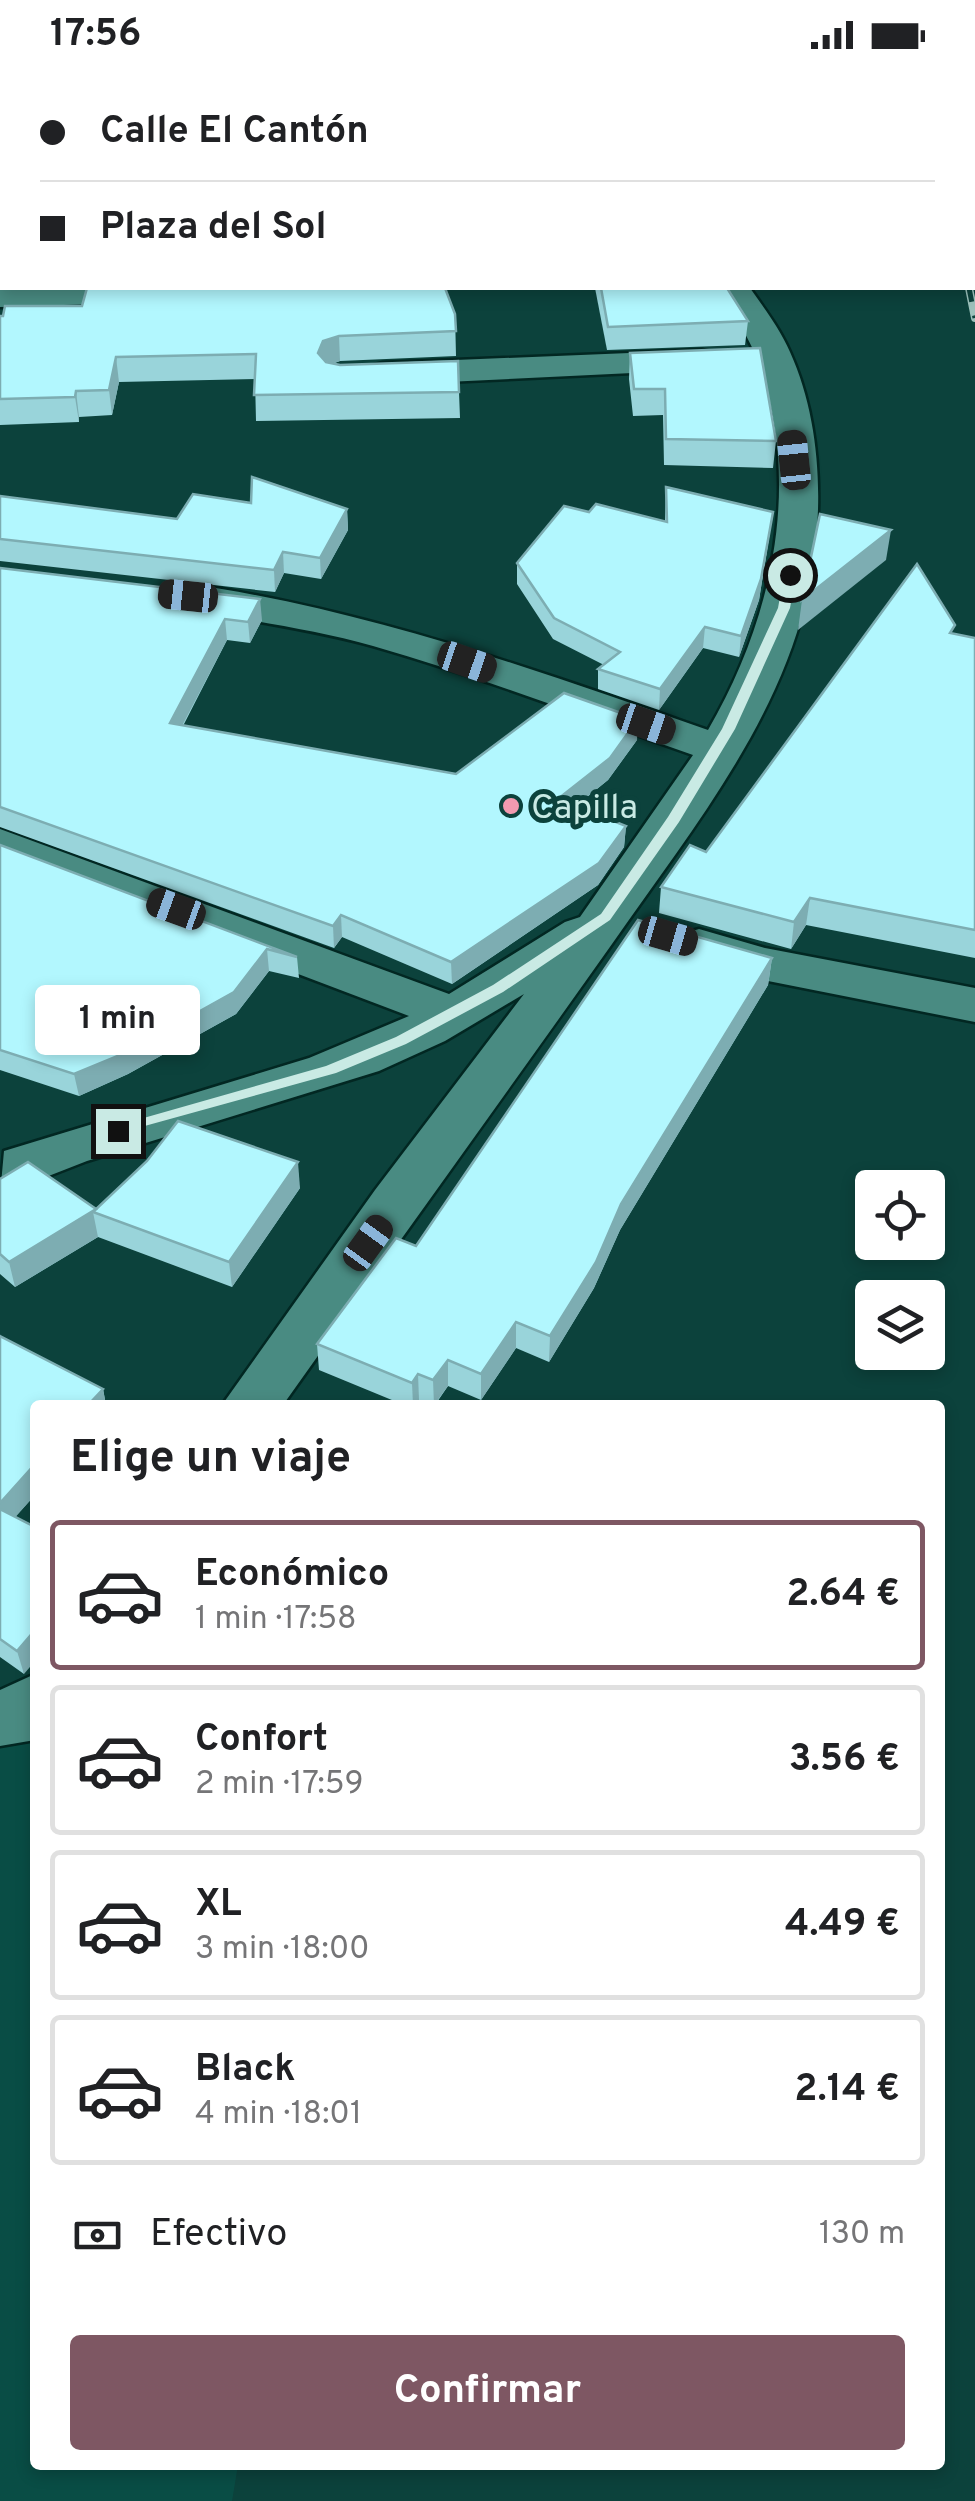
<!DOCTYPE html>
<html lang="es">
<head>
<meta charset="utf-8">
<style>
  body { margin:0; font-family:Overpass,sans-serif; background:#f2f2f2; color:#202124; height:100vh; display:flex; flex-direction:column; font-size:38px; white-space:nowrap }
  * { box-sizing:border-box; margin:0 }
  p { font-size:32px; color:#757577 }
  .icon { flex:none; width:55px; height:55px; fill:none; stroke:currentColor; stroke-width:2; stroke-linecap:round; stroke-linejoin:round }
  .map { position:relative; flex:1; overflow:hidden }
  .side { position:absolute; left:30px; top:1330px; width:915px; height:1070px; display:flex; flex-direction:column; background:#fff; border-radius:10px; box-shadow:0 5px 15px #0003 }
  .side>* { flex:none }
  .top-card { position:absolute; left:0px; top:0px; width:975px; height:220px; box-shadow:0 5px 15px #0003; display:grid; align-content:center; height:220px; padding:0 40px; background:#fff }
  .buttons { position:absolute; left:855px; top:1100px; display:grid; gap:20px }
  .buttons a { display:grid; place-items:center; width:90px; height:90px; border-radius:10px; background:#fff; box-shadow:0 5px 15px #0003; font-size:50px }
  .end { position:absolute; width:45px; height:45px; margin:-22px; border:12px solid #c9eae4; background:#111; box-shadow:0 0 0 5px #111 }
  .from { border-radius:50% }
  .bubble { position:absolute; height:70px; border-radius:10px; background:#fff; box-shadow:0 5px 15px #0003; font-size:32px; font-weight:700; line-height:70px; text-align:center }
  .car { position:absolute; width:30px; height:60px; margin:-30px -15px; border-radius:12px; box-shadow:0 0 8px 2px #0007; background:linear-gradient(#222 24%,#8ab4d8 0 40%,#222 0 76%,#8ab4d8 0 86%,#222 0) }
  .top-card b { display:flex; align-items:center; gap:35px; height:95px; font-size:38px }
  .top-card b+b { border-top:2px solid #e0e0e0 }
  .top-card i { width:25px; height:25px; background:#202124 }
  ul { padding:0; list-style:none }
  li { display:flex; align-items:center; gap:30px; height:150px; margin:0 20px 15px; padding:0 20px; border:5px solid #e0e0e0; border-radius:10px }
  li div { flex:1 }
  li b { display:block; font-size:38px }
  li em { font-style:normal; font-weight:700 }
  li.selected { border-color:#7e5763 }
  li>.icon { width:90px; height:90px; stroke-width:1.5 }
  h2 { padding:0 40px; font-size:45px; line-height:120px }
  .pay { display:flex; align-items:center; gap:25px; height:110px; padding:0 40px; font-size:38px }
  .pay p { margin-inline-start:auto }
  .cta { display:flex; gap:20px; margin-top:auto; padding:20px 40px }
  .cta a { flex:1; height:115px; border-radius:10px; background:#7e5763; color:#fff; font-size:40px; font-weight:700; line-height:115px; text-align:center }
  .status { display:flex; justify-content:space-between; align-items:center; height:70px; padding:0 50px; background:#fff; direction:ltr }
  .status svg { height:28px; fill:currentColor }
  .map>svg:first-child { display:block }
</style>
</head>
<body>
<div class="status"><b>17:56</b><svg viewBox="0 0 49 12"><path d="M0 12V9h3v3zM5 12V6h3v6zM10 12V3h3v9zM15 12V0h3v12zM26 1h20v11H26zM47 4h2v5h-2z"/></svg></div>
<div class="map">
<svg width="975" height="2431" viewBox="0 0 975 2431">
  <rect width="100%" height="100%" fill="#0c423c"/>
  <!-- built -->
  <path fill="#094d45" d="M0,1660L35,1672V2395H238L232,2431H0Z"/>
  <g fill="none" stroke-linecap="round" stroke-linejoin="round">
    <!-- minor casing -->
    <g stroke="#022722" stroke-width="5">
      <g id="minor">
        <rect x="505" y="0" width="30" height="2"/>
        <rect x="0" y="6" width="2" height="18"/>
        <rect x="0" y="93" width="2" height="20"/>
        <path d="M0,215L2,218H273L267,225L255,229L0,237Z"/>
        <path d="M715,218H750C764,238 780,259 790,282C824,357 825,455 805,534C774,660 685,769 612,874C503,1028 392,1181 283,1335H222L375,1120L524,924L445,971L379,1001L87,1091L0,1125L4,1081L309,988L409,946L0,791V759L449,924L565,852L580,847L693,685C587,648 481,607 373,576C306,557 237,550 169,534L163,525L169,516L184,513C366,539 536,600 708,660C773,549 804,409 755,284C745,260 729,239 715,218Z"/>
        <path d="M702,280L715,283L720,291L715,299L383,315L370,312L365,304L370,296L383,293Z"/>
        <path d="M699,859L765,878L975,918V952L763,910L682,886L675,875L682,864Z"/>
        <path d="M35,1604V1670L0,1676V1620Z"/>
      </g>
    </g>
    <!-- highway casing -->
    <g stroke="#022722" stroke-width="5">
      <path id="highway" d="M2,33V58L0,59V34Z"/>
    </g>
    <!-- minor -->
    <use href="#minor" fill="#498b82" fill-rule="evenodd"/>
    <!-- highway -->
    <use href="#highway" fill="#ba7323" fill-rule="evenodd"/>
    <!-- rail casing -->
    <g stroke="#9bc1bb" stroke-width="8">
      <g id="rail">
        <path d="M972,103L975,116"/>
        <path d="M969,218L975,248"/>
      </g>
    </g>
    <!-- rail -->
    <use href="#rail" stroke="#0c423c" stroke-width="5" stroke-dasharray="14" stroke-linecap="butt"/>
  </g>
  <!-- wall -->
  <g fill="#99d4da">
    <path d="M595,218H727L748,251L745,275L607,280Z"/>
    <path d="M455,244L456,286L340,291L332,294L459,322L460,348L256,351L255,309L119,312L112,345L79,347V352L0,355V246Z"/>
    <path d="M630,283L776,371L773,398L664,395L663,345L633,346L629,309Z"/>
    <path d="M666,417L770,462L759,530L739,587L703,578L659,640L598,619V599L604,595L553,569L517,514V493L589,442L665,451Z"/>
    <path d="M0,426L177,449L251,433L347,439L348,460L321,509L284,503L275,522L0,491Z"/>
    <path d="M0,498L262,550L250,573L227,570L183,656L456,704L637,670L608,710L576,736L626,756L624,777L598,815L452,914L342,867L334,878L0,757Z"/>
    <path d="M954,564L975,568V888L806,855L791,879L659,843L661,817L706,782Z"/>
    <path d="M0,775L297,887L299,908L269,901L236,944L128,1004L79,1026L0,1000Z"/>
    <path d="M772,888L768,915L620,1160L594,1218L549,1292L516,1278L481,1330L448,1316L435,1335L419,1330L415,1335H404L319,1300L317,1274L416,1176Z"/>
    <path d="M0,1109L96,1139L300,1118L232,1217L98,1167L15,1217L0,1204Z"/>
    <path d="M0,1266L103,1319L106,1335H35V1425L15,1447L24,1604L0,1587Z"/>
  </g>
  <!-- shaded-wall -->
  <g fill="#7dadb2">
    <path d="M339,266L340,291L325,296L318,283L323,271Z"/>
    <path d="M116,287L119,312L112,345L109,320Z"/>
    <path d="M76,321L79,347V352L75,327Z"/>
    <path d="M347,439L348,460L321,509L320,488Z"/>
    <path d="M773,442L759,530L739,587L741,566Z"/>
    <path d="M891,460L886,490L798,560L802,530Z"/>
    <path d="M283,482L284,503L275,522L274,500Z"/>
    <path d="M260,529L262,550L250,573L248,552Z"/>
    <path d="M225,549L227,570L172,675L170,653Z"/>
    <path d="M705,557L703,578L659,640L660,619Z"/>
    <path d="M638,649L637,670L608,710L557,751L558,729Z"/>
    <path d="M626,756L624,777L598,815L452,914L451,892Z"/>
    <path d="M810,828L806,855L791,879L794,852Z"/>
    <path d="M341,845L342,867L334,878L333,856Z"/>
    <path d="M267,879L269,901L236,944L128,1004L79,1026L74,1004Z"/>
    <path d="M772,888L768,915L620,1160L594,1218L549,1292L550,1266L621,1134Z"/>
    <path d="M298,1092L300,1118L232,1217L229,1192Z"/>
    <path d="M96,1139L93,1142L98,1167L15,1217L9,1192Z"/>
    <path d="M516,1252V1278L481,1330V1304Z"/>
    <path d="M448,1290V1316L434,1335L433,1310Z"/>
    <path d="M418,1304L419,1330L415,1335H413L412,1313Z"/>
    <path d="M103,1319L106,1335H88Z"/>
    <path d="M35,1394V1425L3,1461L0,1451V1433Z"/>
    <path d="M35,1560V1591L24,1604L17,1581Z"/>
  </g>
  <!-- building -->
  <g fill="#b2f7fe" stroke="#7dadb2" stroke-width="2.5">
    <path d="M154,0H360L361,2H153Z"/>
    <path d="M462,0H497V2H464Z"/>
    <path d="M87,218H445L455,244L456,261L339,266L323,271L318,283L326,292L340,295L458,291L459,322L254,325L256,284L116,287L109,320L76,321L75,327L0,329V246H3L5,236H82Z"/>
    <path d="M601,218H727L748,251L608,257Z"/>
    <path d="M760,278L776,371L666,369L665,319H634L630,283Z"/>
    <path d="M252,407L347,439L320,488L283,482L274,500L0,469V426L177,449L193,424L251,433Z"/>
    <path d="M666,417L773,442L761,509L741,566L705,557L660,619L598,599L620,582L554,548L517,493L564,436L589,442L596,434L667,452Z"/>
    <path d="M820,444L891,460L802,530Z"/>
    <path d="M917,494L955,555L950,563L975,568V860L810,828L794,852L661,817L690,775L706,782Z"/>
    <path d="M0,498L260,529L248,552L225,549L170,653L456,704L564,623L638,649L610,688L558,729L626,756L599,793L451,892L341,845L333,856L0,737Z"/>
    <path d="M0,775L297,887L267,879L234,922L125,983L74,1004L0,980Z"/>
    <path d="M638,850L772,888L621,1134L596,1192L550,1266L516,1252L481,1304L448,1290L433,1310L418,1304L412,1313L317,1274L396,1168L416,1176Z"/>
    <path d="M178,1051L298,1092L229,1192L93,1142L147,1091Z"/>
    <path d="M28,1092L96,1139L9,1192L0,1184V1109Z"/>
    <path d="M0,1266L103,1319L88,1335H35V1394L0,1433Z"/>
    <path d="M0,1439L35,1457V1560L17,1581L0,1569Z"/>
  </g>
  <!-- route -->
  <path fill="#c9eae4" d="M790,502L796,505L790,538L735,659L679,752L610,850L503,922L406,974L336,1003L112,1065V1057L326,996L396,967L493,915L601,844L668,747L722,659L778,538L784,505Z"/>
  <!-- markers -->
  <circle fill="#f29ab0" stroke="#0c423c" stroke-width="4" cx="511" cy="736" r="10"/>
  <g text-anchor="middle" stroke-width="10" stroke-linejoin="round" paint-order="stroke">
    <!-- poi labels -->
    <g font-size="35" fill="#c9eae4" stroke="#0c423c" text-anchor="start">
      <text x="531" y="748">Capilla</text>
    </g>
  </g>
</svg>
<div class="buttons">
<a><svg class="icon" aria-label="locate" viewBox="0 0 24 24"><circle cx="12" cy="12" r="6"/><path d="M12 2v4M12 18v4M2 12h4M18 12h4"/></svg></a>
<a><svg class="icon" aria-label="layers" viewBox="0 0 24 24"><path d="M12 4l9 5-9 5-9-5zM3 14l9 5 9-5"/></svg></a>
</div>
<i class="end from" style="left:790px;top:505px"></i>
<i class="end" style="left:118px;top:1061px"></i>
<div class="bubble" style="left:35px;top:915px;width:165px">1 min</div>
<i class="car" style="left:794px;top:390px;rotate:354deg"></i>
<i class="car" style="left:188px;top:526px;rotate:276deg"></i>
<i class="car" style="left:467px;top:592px;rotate:109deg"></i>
<i class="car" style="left:646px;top:654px;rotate:109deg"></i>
<i class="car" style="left:176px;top:839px;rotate:290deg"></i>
<i class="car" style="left:668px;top:866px;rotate:106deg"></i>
<i class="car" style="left:368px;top:1173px;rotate:36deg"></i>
<div class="top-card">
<b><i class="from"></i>Calle El Cantón</b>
<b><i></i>Plaza del Sol</b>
</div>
<section class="side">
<h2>Elige un viaje</h2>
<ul>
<li class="selected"><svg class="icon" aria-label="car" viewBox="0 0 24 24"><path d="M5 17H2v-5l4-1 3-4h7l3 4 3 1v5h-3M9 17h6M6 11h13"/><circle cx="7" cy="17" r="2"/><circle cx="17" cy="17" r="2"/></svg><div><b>Económico</b><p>1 min · 17:58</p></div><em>2.64 €</em></li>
<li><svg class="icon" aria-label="car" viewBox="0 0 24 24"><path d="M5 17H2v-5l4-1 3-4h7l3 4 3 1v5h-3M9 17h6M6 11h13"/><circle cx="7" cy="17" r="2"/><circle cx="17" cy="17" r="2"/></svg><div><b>Confort</b><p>2 min · 17:59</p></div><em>3.56 €</em></li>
<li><svg class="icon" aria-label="car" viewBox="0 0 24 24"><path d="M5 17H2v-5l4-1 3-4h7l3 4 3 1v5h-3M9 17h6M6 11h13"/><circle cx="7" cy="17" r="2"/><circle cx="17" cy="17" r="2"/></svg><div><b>XL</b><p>3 min · 18:00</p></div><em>4.49 €</em></li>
<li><svg class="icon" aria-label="car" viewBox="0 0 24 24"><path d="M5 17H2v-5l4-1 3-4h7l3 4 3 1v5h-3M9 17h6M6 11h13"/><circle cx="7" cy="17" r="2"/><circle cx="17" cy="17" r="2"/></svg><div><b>Black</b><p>4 min · 18:01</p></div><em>2.14 €</em></li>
</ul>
<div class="pay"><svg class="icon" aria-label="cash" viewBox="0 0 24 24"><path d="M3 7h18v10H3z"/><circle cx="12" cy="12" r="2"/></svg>Efectivo<p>130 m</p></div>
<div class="cta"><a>Confirmar</a></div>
</section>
</div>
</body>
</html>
